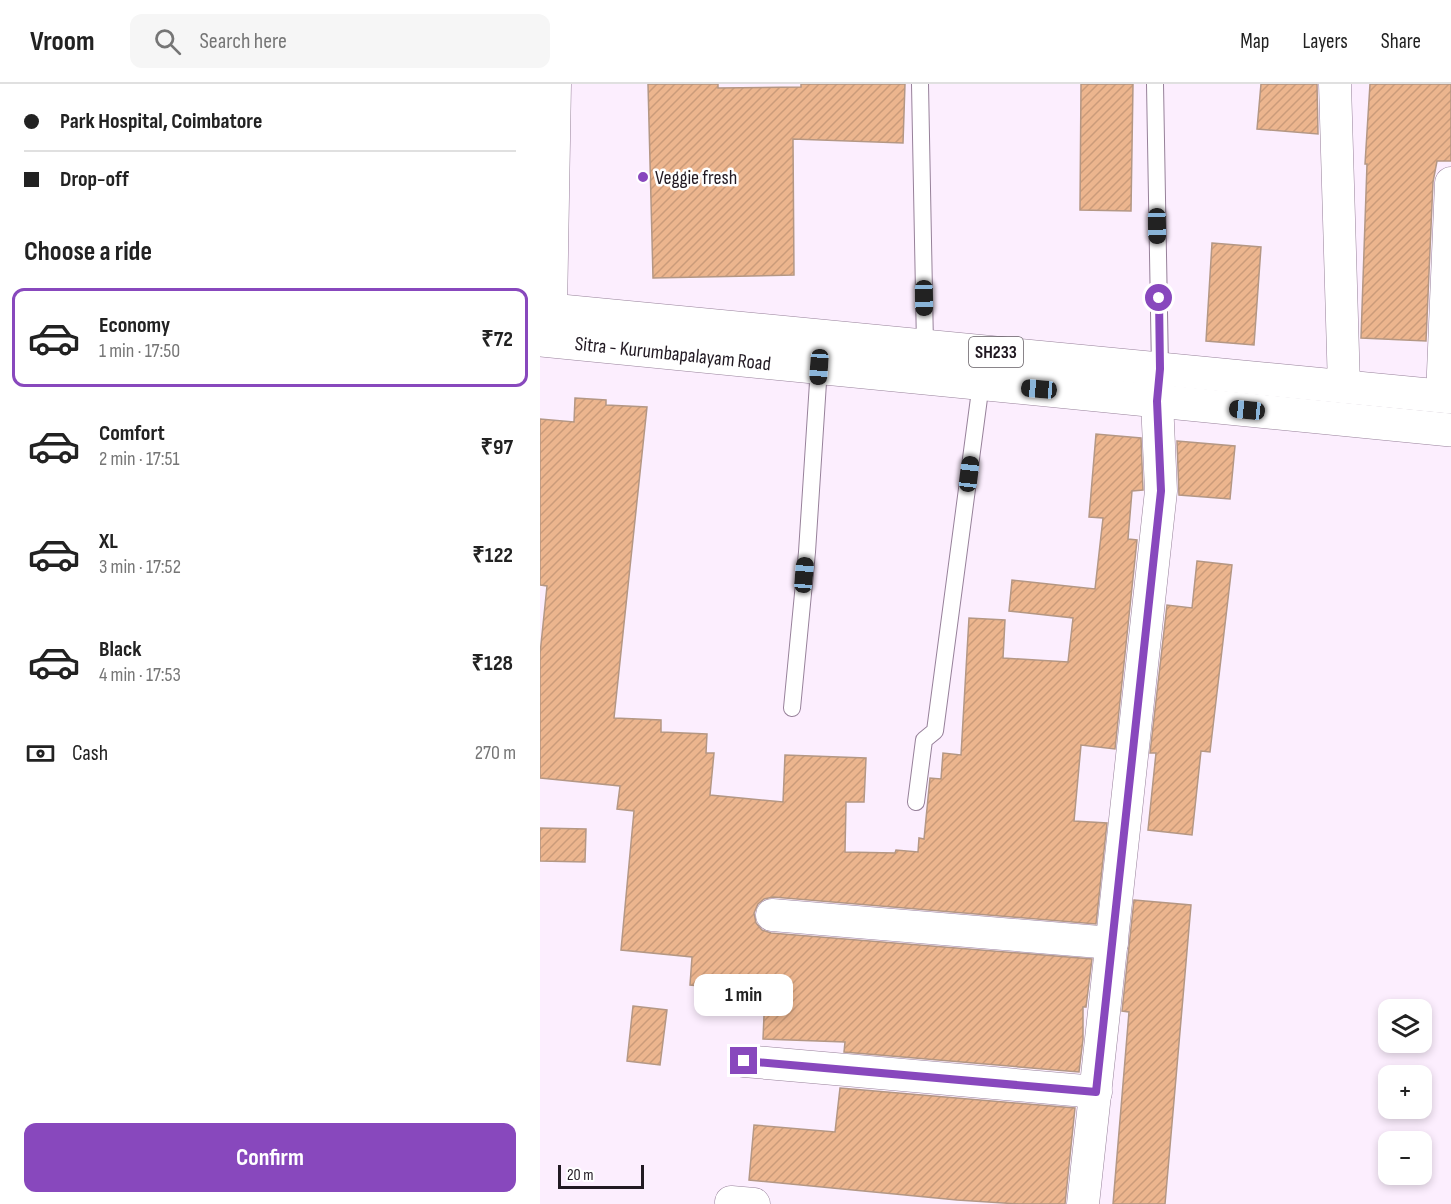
<!DOCTYPE html>
<html lang="en">
<head>
<meta charset="utf-8">
<style>
  body { margin:0; font-family:"Sofia Sans Condensed",sans-serif; background:#f6f6f6; color:#222; height:100vh; display:flex; flex-direction:column; font-size:22px; white-space:nowrap }
  * { box-sizing:border-box; margin:0 }
  p { font-size:20px; color:#767676 }
  .icon { flex:none; width:33px; height:33px; fill:none; stroke:currentColor; stroke-width:2; stroke-linecap:round; stroke-linejoin:round }
  .map { position:relative; flex:1; overflow:hidden }
  .details { display:flex; flex-direction:column; background:#fff; width:540px }
  .details>* { flex:none }
  .top-card { display:grid; align-content:center; height:132px; padding:0 24px; background:#fff }
  .tools { position:absolute; left:838px; top:915px; display:grid; gap:12px }
  .tools a { display:grid; place-items:center; width:54px; height:54px; border-radius:12px; background:#fff; box-shadow:0 3px 9px #0003; font-size:30px }
  .scale { position:absolute; left:18px; bottom:15px; width:86px; box-sizing:border-box; padding-left:6px; border:3px solid #211922; border-top:0; font-size:16px; line-height:21px; white-space:nowrap; color:#211922; -webkit-text-stroke:4px #fff; paint-order:stroke }
  .end { position:absolute; width:27px; height:27px; margin:-14px; border:8px solid #8848bd; background:#fff; box-shadow:0 0 0 3px #fff }
  .from { border-radius:50% }
  .bubble { position:absolute; height:42px; border-radius:12px; background:#fff; box-shadow:0 3px 9px #0003; font-size:20px; font-weight:700; line-height:42px; text-align:center }
  .car { position:absolute; width:18px; height:36px; margin:-18px -9px; border-radius:8px; box-shadow:0 0 4px 2px #0007; background:linear-gradient(#222 24%,#8ab4d8 0 40%,#222 0 76%,#8ab4d8 0 86%,#222 0) }
  .top-card b { display:flex; align-items:center; gap:21px; height:57px; font-size:22px }
  .top-card b+b { border-top:2px solid #e0e0e0 }
  .top-card i { width:15px; height:15px; background:#222 }
  ul { padding:0; list-style:none }
  li { display:flex; align-items:center; gap:18px; height:99px; margin:0 12px 9px; padding:0 12px; border:3px solid transparent; border-radius:12px }
  li div { flex:1 }
  li b { display:block; font-size:22px }
  li em { font-style:normal; font-weight:700 }
  li.on { border-color:#8848bd }
  li>.icon { width:54px; height:54px; stroke-width:1.5 }
  h2 { padding:0 24px; font-size:27px; line-height:72px }
  .pay { display:flex; align-items:center; gap:15px; height:66px; padding:0 24px; font-size:22px }
  .pay p { margin-inline-start:auto }
  .primary-button { display:flex; gap:12px; margin-top:auto; padding:12px 24px }
  .primary-button a { flex:1; height:69px; border-radius:12px; background:#8848bd; color:#fff; font-size:24px; font-weight:700; line-height:69px; text-align:center }
  header { display:flex; align-items:center; gap:36px; box-sizing:border-box; height:84px; padding:0 30px; background:#fff; border-bottom:2px solid #e0e0e0 }
  header strong { font-size:28px }
  nav { display:flex; gap:33px; margin-inline-start:auto; font-size:21px }
  .search { width:420px; height:54px; background:#f6f6f6; display:flex; align-items:center; gap:15px; box-sizing:border-box; padding:0 21px; border-radius:12px; color:#767676; font-size:22px }
  main { display:flex; flex:1; min-height:0 }
  .map>svg:first-child { display:block }
</style>
</head>
<body>
<header>
<strong>Vroom</strong>
<div class="search"><svg class="icon" aria-label="search" viewBox="0 0 24 24"><circle cx="10" cy="10" r="6"/><path d="M15 15l6 6"/></svg>Search here</div>
<nav><a>Map</a><a>Layers</a><a>Share</a></nav>
</header>
<main>
<section class="details">
<div class="top-card">
<b><i class="from"></i>Park Hospital, Coimbatore</b>
<b><i></i>Drop-off</b>
</div>
<h2>Choose a ride</h2>
<ul>
<li class="on"><svg class="icon" aria-label="car" viewBox="0 0 24 24"><path d="M5 17H2v-5l4-1 3-4h7l3 4 3 1v5h-3M9 17h6M6 11h13"/><circle cx="7" cy="17" r="2"/><circle cx="17" cy="17" r="2"/></svg><div><b>Economy</b><p>1 min · 17:50</p></div><em>₹72</em></li>
<li><svg class="icon" aria-label="car" viewBox="0 0 24 24"><path d="M5 17H2v-5l4-1 3-4h7l3 4 3 1v5h-3M9 17h6M6 11h13"/><circle cx="7" cy="17" r="2"/><circle cx="17" cy="17" r="2"/></svg><div><b>Comfort</b><p>2 min · 17:51</p></div><em>₹97</em></li>
<li><svg class="icon" aria-label="car" viewBox="0 0 24 24"><path d="M5 17H2v-5l4-1 3-4h7l3 4 3 1v5h-3M9 17h6M6 11h13"/><circle cx="7" cy="17" r="2"/><circle cx="17" cy="17" r="2"/></svg><div><b>XL</b><p>3 min · 17:52</p></div><em>₹122</em></li>
<li><svg class="icon" aria-label="car" viewBox="0 0 24 24"><path d="M5 17H2v-5l4-1 3-4h7l3 4 3 1v5h-3M9 17h6M6 11h13"/><circle cx="7" cy="17" r="2"/><circle cx="17" cy="17" r="2"/></svg><div><b>Black</b><p>4 min · 17:53</p></div><em>₹128</em></li>
</ul>
<div class="pay"><svg class="icon" aria-label="cash" viewBox="0 0 24 24"><path d="M3 7h18v10H3z"/><circle cx="12" cy="12" r="2"/></svg>Cash<p>270 m</p></div>
<div class="primary-button"><a>Confirm</a></div>
</section>
<div class="map">
<svg width="911" height="1120" viewBox="0 0 911 1120">
  <defs>
    <pattern id="building-hatch" width="6" height="6" patternUnits="userSpaceOnUse" patternTransform="scale(1.5)"><rect width="6" height="6" fill="#ecb58e"/><path d="M-1 1l2-2M0 6l6-6M5 7l2-2" fill="none" stroke="#ca9b7a"/></pattern>
  </defs>
  <rect width="100%" height="100%" fill="#fceefe"/>
  <!-- building -->
  <g fill="url(#building-hatch)" stroke="#b49784" stroke-width="1.5">
    <path d="M108,0H178V4L261,3V0H365L363,59L253,55L254,191L113,194Z"/>
    <path d="M541,0H593L591,127L540,126Z"/>
    <path d="M721,0H777L778,50L717,45Z"/>
    <path d="M830,0H911V77H897L893,98L886,257L821,254L827,80H825Z"/>
    <path d="M672,159L721,163L714,261L666,257Z"/>
    <path d="M35,314L66,316V321L107,323L74,634L121,636V648L167,650L166,669H174L170,711L243,718L245,671L326,674L324,718H306L305,768L355,769L356,766L378,768L379,754L384,755L390,694L401,695L403,669L421,671L429,534L465,536L463,574L528,578L533,534L469,527L472,496L555,505L563,434L549,433L556,350L601,354L603,406L592,407L588,455L597,456L575,665L541,661L534,737L567,739L556,840L233,813L224,815L218,820L214,829L216,839L222,846L231,849L552,875L546,923H543V955L539,988L304,968L305,958L223,955L225,908L150,901L152,873L81,866L94,727L77,725L80,702L0,694V570L7,502L0,501V335L34,338Z"/>
    <path d="M637,357L695,362L690,415L639,411Z"/>
    <path d="M657,477L692,481L670,668L661,667L652,751L608,746L616,669H610L627,521L652,524Z"/>
    <path d="M0,744L46,745L45,778L0,777Z"/>
    <path d="M594,816L651,821L625,1120H573L589,928L582,927Z"/>
    <path d="M93,922L127,926L120,981L87,977Z"/>
    <path d="M300,1004L535,1024L525,1120H479L417,1116L209,1096L214,1041L295,1048Z"/>
  </g>
  <g fill="none" stroke-linecap="round" stroke-linejoin="round">
    <!-- lane casing -->
    <g stroke="#97819a" stroke-width="18">
      <g id="lane">
        <path d="M380,0L385,261"/>
        <path d="M615,0L620,285"/>
        <path d="M252,624L267,468L279,283"/>
        <path d="M376,718L384,656L395,647L441,299"/>
      </g>
    </g>
    <!-- street casing -->
    <g stroke="#97819a" stroke-width="33">
      <g id="street">
        <path d="M795,0L804,303"/>
        <path d="M11,226L15,0"/>
        <path d="M902,312L911,99"/>
        <path d="M232,831L572,859"/>
        <path d="M204,977L556,1008"/>
        <path d="M191,1118L214,1120"/>
        <path d="M543,1120L621,407L617,317L619,291"/>
      </g>
    </g>
    <!-- primary casing -->
    <g stroke="#97819a" stroke-width="34">
      <g id="primary">
        <path d="M0,225L911,313"/>
        <path d="M0,256L911,346"/>
      </g>
    </g>
    <!-- lane -->
    <use href="#lane" stroke="#fff" stroke-width="16"/>
    <!-- street -->
    <use href="#street" stroke="#fff" stroke-width="32"/>
    <!-- primary -->
    <use href="#primary" stroke="#fff" stroke-width="33"/>
  </g>
  <g fill="none" stroke-linecap="round" stroke-linejoin="round">
    <!-- route -->
    <path stroke="#8848bd" stroke-width="8" d="M204,977L556,1008L621,407L617,317L620,285L619,214"/>
  </g>
  <!-- markers -->
  <circle fill="#8848bd" stroke="#fff" stroke-width="2" cx="103" cy="93" r="6"/>
  <g text-anchor="middle" stroke-width="5" stroke-linejoin="round" paint-order="stroke">
    <!-- shield labels -->
    <rect fill="#fff" stroke="#645e64" stroke-width="1.5" x="429" y="253" width="54" height="30" rx="4.5"/>
    <g font-size="18" font-weight="bold" fill="#211922">
      <text x="456" y="274">SH233</text>
    </g>
    <!-- poi labels -->
    <g font-size="20" fill="#211922" stroke="#fff" text-anchor="start">
      <text x="115" y="100">Veggie fresh</text>
    </g>
    <!-- street labels -->
    <g font-size="20" fill="#211922" stroke="#fff">
      <text transform="translate(133 269) rotate(6)" y="7">Sitra - Kurumbapalayam Road</text>
    </g>
  </g>
</svg>
<div class="tools">
<a><svg class="icon" aria-label="layers" viewBox="0 0 24 24"><path d="M12 4l9 5-9 5-9-5zM3 14l9 5 9-5"/></svg></a>
<a>+</a>
<a>−</a>
</div>
<div class="scale">20 m</div>
<i class="end from" style="left:619px;top:214px"></i>
<i class="end" style="left:204px;top:977px"></i>
<div class="bubble" style="left:154px;top:890px;width:99px">1 min</div>
<i class="car" style="left:617px;top:142px;rotate:179deg"></i>
<i class="car" style="left:384px;top:214px;rotate:179deg"></i>
<i class="car" style="left:279px;top:283px;rotate:184deg"></i>
<i class="car" style="left:499px;top:305px;rotate:275deg"></i>
<i class="car" style="left:707px;top:326px;rotate:276deg"></i>
<i class="car" style="left:429px;top:390px;rotate:7deg"></i>
<i class="car" style="left:264px;top:491px;rotate:5deg"></i>
</div>
</main>
</body>
</html>
